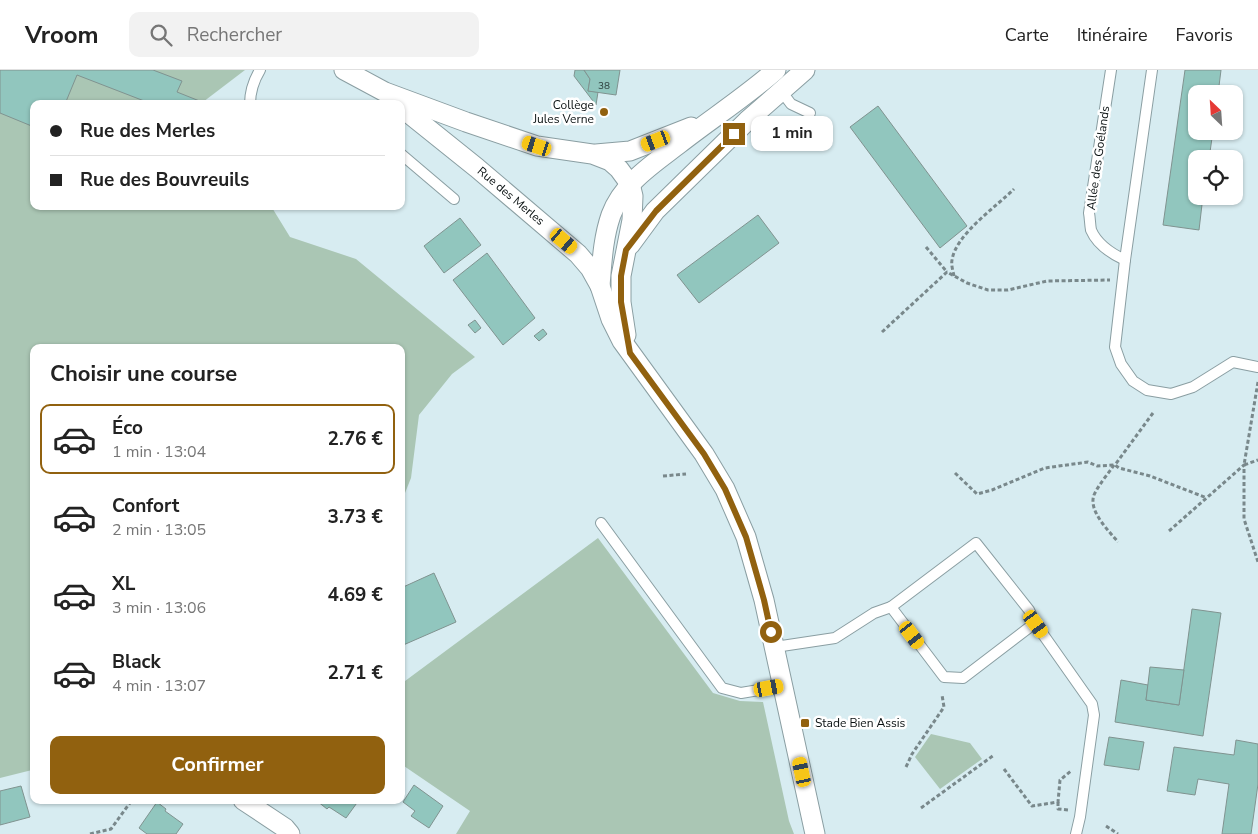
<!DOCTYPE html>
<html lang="fr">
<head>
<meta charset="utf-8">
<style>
  body { margin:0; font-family:"Nunito Sans",sans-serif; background:#f2f2f2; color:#222; height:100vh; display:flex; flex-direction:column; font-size:19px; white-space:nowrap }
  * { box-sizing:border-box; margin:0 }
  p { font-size:16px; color:#767676 }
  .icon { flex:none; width:28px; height:28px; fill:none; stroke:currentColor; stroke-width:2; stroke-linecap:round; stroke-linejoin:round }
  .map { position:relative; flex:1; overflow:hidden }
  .details { position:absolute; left:30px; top:274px; width:375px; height:460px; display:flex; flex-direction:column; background:#fff; border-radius:10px; box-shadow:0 1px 4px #0004 }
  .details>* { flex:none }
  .top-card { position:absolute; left:30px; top:30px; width:375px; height:110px; border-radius:10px; box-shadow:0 1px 4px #0004; display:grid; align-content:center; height:110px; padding:0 20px; background:#fff }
  .needle { width:32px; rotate:335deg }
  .fabs { position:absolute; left:1188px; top:15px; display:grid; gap:10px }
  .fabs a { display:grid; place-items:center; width:55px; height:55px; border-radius:10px; background:#fff; box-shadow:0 1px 4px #0004; font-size:25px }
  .end { position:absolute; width:22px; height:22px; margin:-11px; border:6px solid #91610f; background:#fff; box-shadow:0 0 0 2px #fff }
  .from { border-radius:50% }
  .bubble { position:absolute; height:35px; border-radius:10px; background:#fff; box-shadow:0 1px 4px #0004; font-size:16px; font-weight:700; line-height:35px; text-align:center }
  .car { position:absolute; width:15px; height:30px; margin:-15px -8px; border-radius:6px; box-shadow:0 0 4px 1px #0007; background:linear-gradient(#f5c518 24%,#345 0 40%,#f5c518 0 76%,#345 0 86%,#f5c518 0) }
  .top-card b { display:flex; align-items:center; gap:18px; height:48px; font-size:19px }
  .top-card b+b { border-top:1px solid #e0e0e0 }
  .top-card i { width:12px; height:12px; background:#222 }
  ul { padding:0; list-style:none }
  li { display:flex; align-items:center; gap:15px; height:70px; margin:0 10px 8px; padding:0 10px; border:2px solid transparent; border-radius:10px }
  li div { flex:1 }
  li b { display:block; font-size:19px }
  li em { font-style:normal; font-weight:700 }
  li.current { border-color:#91610f }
  li>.icon { width:45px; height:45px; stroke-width:1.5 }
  h2 { padding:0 20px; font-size:22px; line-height:60px }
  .button { display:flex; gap:10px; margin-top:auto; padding:10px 20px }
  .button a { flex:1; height:58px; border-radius:10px; background:#91610f; color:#fff; font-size:20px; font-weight:700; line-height:58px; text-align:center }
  header { display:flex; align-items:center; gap:30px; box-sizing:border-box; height:70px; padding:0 25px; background:#fff; border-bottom:1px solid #e0e0e0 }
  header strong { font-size:24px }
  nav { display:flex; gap:28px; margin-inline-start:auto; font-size:18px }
  .search { width:350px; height:45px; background:#f2f2f2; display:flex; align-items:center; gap:12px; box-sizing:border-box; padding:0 18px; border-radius:10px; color:#767676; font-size:19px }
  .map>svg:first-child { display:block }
</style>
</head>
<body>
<header>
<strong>Vroom</strong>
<div class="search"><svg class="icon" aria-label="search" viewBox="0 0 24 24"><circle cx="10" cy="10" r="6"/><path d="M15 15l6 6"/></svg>Rechercher</div>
<nav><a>Carte</a><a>Itinéraire</a><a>Favoris</a></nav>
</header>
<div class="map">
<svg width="1258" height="764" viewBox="0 0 1258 764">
  <rect width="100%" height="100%" fill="#d7ecf1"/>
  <!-- green -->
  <g fill="#aac6b4">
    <path d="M0,0H245L203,32L205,34H34V136H271L290,167L356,189L475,287L452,304L419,345L411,408L401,433V278H34V698L32,700L0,708Z"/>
    <path d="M598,468L713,623L740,631L763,632L789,751L794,764H456L470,741L401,694V614Z"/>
    <path d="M931,664L970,673L982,689L940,719L915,687Z"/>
  </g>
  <!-- building -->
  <g fill="#91c6be" stroke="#809390">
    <path d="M0,0H153L182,11L177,22L202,32V34H152L77,5L65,34H34V57L0,43Z"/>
    <path d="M575,0H584L590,9L588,21L598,22L596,35L574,6Z"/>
    <path d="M584,0H620L616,25L588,21L590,9Z"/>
    <path d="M1185,0H1221L1218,24H1196V61H1213L1209,89H1196V126H1203L1199,160L1163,155Z"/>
    <path d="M878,36L967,156L940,178L850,57Z"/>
    <path d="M758,145L779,173L699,233L677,205Z"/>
    <path d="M460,148L481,175L444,203L424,176Z"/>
    <path d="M487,183L535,248L503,275L453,210Z"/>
    <path d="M475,250L481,258L475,263L468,255Z"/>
    <path d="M543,259L547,264L539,271L534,266Z"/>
    <path d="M434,503L456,552L401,576V518Z"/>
    <path d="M1192,539L1221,543L1203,666L1115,652L1121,610L1148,615L1146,630L1179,635Z"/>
    <path d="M1150,597L1184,600L1179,635L1146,630Z"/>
    <path d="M1109,667L1144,672L1139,700L1104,695Z"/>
    <path d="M1236,670L1258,674V714L1251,764H1222L1229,714L1198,709L1195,725L1167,721L1174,677L1234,685Z"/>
    <path d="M414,715L443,736L429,758L411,746L415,741L403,732Z"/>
    <path d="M21,716L30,747L0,755V721Z"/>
    <path d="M318,730H359L346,748L329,737L327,739L317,731Z"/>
    <path d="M157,732L166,739L165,741L183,754L176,764H147L139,758Z"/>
  </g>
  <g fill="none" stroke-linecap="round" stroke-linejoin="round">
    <!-- lane casing -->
    <g stroke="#8a9ea2" stroke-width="12">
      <g id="lane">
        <path d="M1111,0L1089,143C1090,148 1090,155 1091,160C1097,174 1112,184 1125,190L1152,0"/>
        <path d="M779,18L791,34L810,43"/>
        <path d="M250,34C250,22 254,10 260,0"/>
        <path d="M401,84L454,129"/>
        <path d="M1125,190L1115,277L1121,294L1133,311L1147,320L1171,324L1193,317L1233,292L1258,297"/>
        <path d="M601,453L722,618L741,623L783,616"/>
        <path d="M1035,553L963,608L944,607L891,537L976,473L1029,540L1035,553L1092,634L1094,645L1080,747L1076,764"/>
        <path d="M775,577L835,568L874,543L891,537"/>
      </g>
    </g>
    <!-- street casing -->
    <g stroke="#8a9ea2" stroke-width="21">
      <g id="street">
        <path d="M344,0L385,22L466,52L537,76L592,84L610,91L619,99L630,114L633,126L632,150L621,206V232L626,265"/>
        <path d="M401,37L477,98L578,184L590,198L600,216L611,249L622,271L704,384L725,419L746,467L764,530L815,764"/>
        <path d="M596,84L630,81L691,57"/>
        <path d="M630,175L655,141L747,51L805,0"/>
        <path d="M600,216C602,192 603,168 611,145C623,113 653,94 679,74C711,49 745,27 776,0"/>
        <path d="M243,730L285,758L290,764"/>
      </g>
    </g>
    <!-- path -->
    <g stroke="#79888b" stroke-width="3" stroke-dasharray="4 2.5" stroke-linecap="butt">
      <path d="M926,177L947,202"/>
      <path d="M954,206C953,201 951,195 952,190C956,164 996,137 1014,119"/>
      <path d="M882,262L947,202L967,213L988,220H1008L1047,211L1110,210"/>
      <path d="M1258,312L1244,395L1258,390"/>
      <path d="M1153,343L1115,395L1119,398L1150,406L1207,428"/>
      <path d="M1114,395C1108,404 1099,414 1094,425C1088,441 1109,461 1118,472"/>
      <path d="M955,403L977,424L992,420L1045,398L1088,392L1097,396L1115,395"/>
      <path d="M663,406L686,404"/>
      <path d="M1169,461L1244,395V449L1258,492"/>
      <path d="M906,697L912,684L944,637L942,625"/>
      <path d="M1004,699L1032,736L1058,732L1060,710L1071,701"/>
      <path d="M1058,732V739L1068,740"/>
      <path d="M921,738L994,685"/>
      <path d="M1106,756L1118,764"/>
      <path d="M90,764L111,759L132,730"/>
    </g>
    <!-- lane -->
    <use href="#lane" stroke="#fff" stroke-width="10"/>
    <!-- street -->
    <use href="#street" stroke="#fff" stroke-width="19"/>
  </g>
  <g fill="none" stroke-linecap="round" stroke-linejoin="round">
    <!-- route -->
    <path stroke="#91610f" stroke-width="6" d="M734,64L656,141L626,180L621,206V232L630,283L704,384L725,419L746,467L764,530L771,562"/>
  </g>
  <!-- markers -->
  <g fill="#91610f" stroke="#fff" stroke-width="2">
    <circle cx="604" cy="42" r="5"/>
    <rect x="800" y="648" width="10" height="10" rx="2.5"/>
  </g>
  <g text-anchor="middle" stroke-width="5" stroke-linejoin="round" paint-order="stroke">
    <!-- number labels -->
    <g font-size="10" fill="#2b3e3c">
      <text x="604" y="19">38</text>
    </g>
    <!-- poi labels -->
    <g font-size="12" fill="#091011" stroke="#fff" text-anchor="end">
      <text x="594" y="39">Collège<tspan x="594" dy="14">Jules Verne</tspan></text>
      <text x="815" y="657" text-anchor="start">Stade Bien Assis</text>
    </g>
    <!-- street labels -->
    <g font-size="12" fill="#091011" stroke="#fff">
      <text transform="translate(1098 88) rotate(-82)" y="4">Allée des Goélands</text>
      <text transform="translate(511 126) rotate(40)" y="4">Rue des Merles</text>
    </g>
  </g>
</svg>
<div class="fabs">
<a><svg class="needle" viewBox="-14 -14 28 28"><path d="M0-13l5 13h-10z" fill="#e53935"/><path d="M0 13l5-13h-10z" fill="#767676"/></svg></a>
<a><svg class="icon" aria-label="locate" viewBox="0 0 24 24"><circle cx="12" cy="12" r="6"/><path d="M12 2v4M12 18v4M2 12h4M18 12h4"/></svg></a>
</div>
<i class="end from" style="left:771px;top:562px"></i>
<i class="end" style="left:734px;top:64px"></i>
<div class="bubble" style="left:751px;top:46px;width:82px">1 min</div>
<i class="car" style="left:656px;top:71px;rotate:249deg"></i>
<i class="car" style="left:537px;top:76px;rotate:288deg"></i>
<i class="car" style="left:564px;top:171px;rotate:130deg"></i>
<i class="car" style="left:1036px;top:554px;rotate:144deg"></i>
<i class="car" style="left:912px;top:565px;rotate:143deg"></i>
<i class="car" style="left:769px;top:618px;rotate:80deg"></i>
<i class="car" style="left:802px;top:702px;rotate:348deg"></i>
<div class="top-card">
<b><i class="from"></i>Rue des Merles</b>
<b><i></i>Rue des Bouvreuils</b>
</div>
<section class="details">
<h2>Choisir une course</h2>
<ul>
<li class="current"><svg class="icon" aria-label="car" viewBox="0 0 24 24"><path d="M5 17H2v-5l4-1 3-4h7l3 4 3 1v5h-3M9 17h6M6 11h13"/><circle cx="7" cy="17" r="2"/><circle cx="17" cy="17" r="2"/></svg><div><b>Éco</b><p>1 min · 13:04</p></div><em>2.76 €</em></li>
<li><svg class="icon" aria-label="car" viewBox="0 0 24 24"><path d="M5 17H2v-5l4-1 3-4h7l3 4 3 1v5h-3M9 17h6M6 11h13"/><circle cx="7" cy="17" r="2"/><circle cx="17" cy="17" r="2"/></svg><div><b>Confort</b><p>2 min · 13:05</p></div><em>3.73 €</em></li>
<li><svg class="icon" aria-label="car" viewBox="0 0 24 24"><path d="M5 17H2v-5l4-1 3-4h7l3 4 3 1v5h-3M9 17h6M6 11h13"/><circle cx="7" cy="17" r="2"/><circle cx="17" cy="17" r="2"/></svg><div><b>XL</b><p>3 min · 13:06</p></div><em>4.69 €</em></li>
<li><svg class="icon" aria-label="car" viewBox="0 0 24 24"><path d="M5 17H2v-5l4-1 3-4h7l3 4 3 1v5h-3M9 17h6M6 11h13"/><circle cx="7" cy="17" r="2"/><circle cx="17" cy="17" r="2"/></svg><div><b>Black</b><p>4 min · 13:07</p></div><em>2.71 €</em></li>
</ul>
<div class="button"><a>Confirmer</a></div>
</section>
</div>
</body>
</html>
